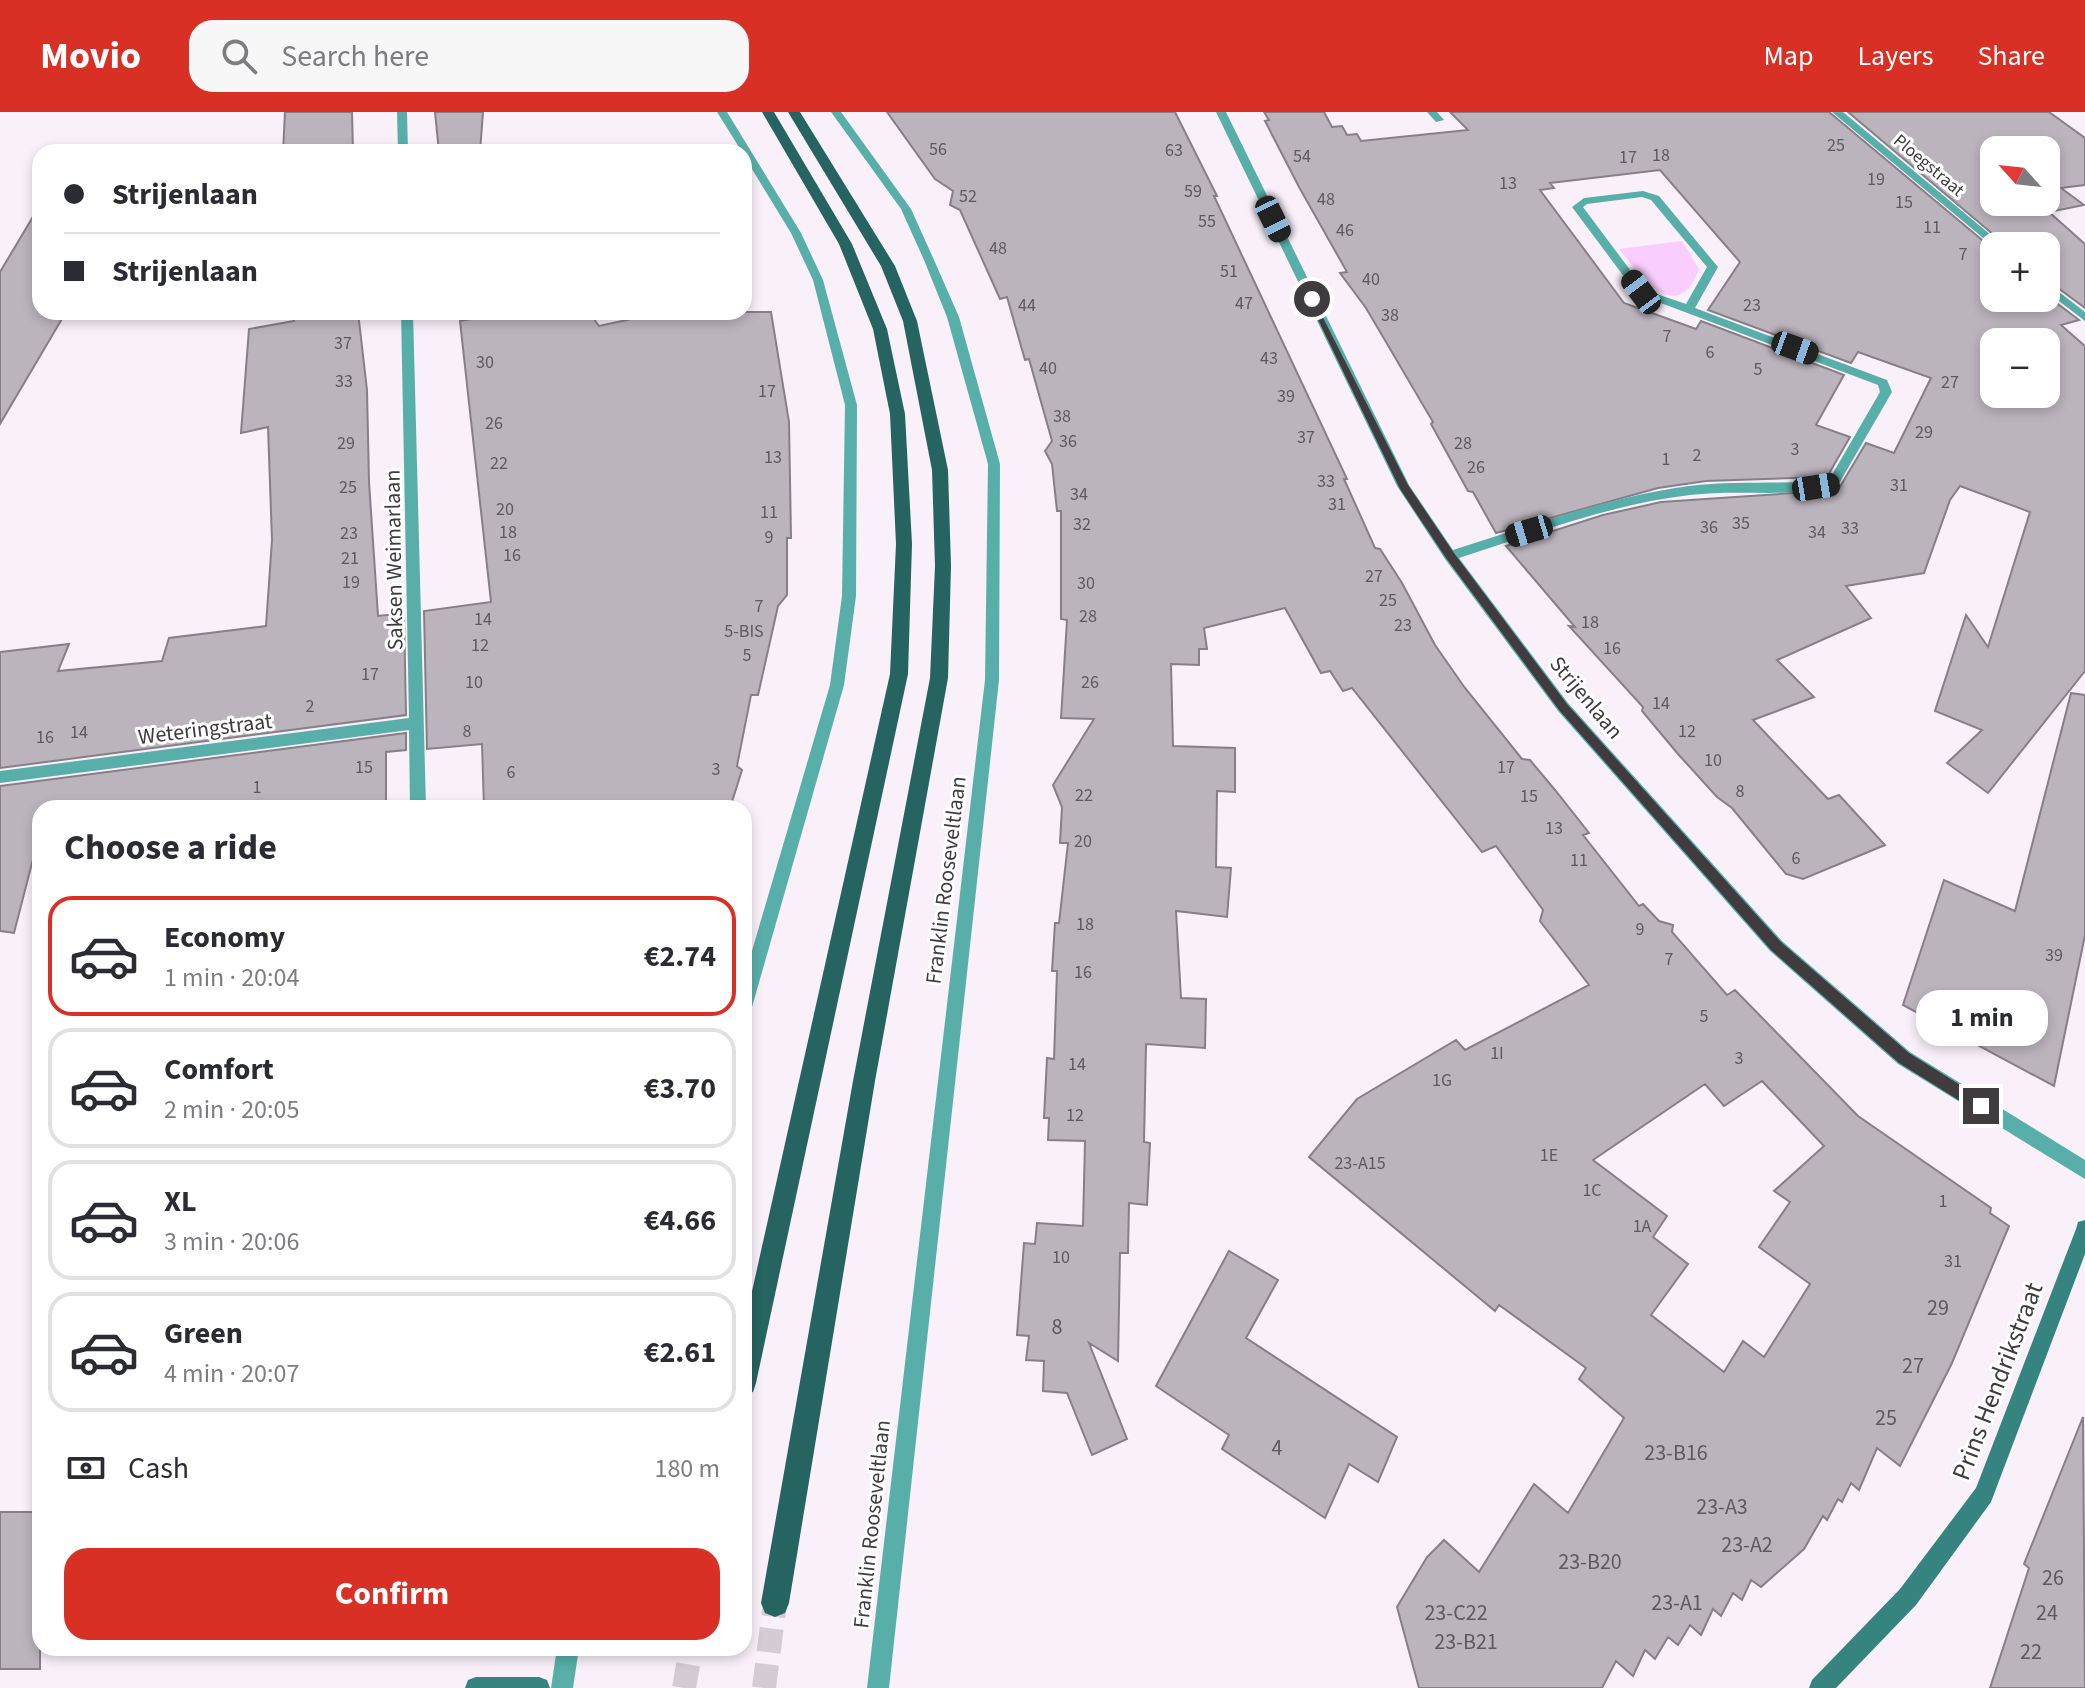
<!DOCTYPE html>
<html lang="en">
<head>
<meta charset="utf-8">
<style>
  body { margin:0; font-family:"Source Sans 3",sans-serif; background:#f7f7f7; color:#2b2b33; height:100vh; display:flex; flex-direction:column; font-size:30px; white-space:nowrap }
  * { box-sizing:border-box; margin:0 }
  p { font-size:26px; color:#7c7c81 }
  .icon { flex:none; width:44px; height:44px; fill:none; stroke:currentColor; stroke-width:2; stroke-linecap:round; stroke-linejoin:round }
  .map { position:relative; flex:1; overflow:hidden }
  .sheet { position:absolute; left:32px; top:688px; width:720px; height:856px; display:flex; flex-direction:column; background:#fff; border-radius:24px; box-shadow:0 4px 12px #0003 }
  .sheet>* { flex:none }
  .hud { position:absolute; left:32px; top:32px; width:720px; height:176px; border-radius:24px; box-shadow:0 4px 12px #0003; display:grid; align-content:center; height:176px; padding:0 32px; background:#fff }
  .needle { width:52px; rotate:297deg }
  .tools { position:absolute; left:1980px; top:24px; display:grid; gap:16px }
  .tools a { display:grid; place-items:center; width:80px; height:80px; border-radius:16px; background:#fff; box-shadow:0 4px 12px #0003; font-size:40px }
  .end { position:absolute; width:36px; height:36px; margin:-18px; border:10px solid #3f3b3f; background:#fff; box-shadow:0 0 0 4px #fff }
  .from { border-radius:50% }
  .bubble { position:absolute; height:56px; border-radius:24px; background:#fff; box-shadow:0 4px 12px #0003; font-size:26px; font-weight:700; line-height:56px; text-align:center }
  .car { position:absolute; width:24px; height:48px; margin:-24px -12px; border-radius:10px; box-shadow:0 0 6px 2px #0007; background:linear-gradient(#222 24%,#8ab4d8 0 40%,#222 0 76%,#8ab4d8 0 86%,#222 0) }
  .hud b { display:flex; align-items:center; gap:28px; height:76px; font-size:30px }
  .hud b+b { border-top:2px solid #e1e1e2 }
  .hud i { width:20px; height:20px; background:#2b2b33 }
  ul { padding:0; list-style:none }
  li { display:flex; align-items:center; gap:24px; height:120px; margin:0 16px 12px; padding:0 16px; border:4px solid #e1e1e2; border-radius:24px }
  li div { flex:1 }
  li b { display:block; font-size:30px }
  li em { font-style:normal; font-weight:700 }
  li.active { border-color:#d93025 }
  li>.icon { width:72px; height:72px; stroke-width:1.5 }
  h2 { padding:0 32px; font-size:36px; line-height:96px }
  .pay { display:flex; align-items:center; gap:20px; height:88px; padding:0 32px; font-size:30px }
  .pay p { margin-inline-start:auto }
  .primary-button { display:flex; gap:16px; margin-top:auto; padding:16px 32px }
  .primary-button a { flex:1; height:92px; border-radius:24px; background:#d93025; color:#fff; font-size:32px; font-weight:700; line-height:92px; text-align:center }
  header { display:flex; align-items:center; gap:48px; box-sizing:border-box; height:112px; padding:0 40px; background:#d93025; color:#fff }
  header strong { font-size:38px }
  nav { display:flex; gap:44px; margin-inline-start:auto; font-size:28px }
  .search { width:560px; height:72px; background:#f7f7f7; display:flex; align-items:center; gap:20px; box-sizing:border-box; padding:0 28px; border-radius:24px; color:#7c7c81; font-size:30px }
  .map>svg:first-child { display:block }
</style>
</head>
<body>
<header>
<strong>Movio</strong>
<div class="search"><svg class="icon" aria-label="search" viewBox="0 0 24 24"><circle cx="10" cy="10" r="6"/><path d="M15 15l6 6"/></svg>Search here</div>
<nav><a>Map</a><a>Layers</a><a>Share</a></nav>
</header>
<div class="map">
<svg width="2085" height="1576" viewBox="0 0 2085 1576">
  <rect width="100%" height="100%" fill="#f9f0fa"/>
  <!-- green -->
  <path fill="#f9cdfd" d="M1682,129L1699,157C1677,216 1640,163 1619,137Z"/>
  <!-- building -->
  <g fill="#bcb4bd" stroke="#877f88" stroke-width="2" fill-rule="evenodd">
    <path d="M285,0H352L353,40H283Z"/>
    <path d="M435,0H483L480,40H439Z"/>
    <path d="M887,0H1175L1217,84H1214L1347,367H1344L1375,436L1380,437L1402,471L1435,533L1465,576L1522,647L1530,648L1555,678L1589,721L1583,723L1639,794L1643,792L1659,809L1673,813L1672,820L1727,883L1735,878L1858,1004L1991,1096L1990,1101L2009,1114L1952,1251L1900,1354L1877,1336L1859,1378L1851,1371L1842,1390L1838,1387L1827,1408L1823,1404L1804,1437L1761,1475L1751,1468L1742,1488L1733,1481L1721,1504L1713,1497L1701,1523L1690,1513L1678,1533L1668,1525L1655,1547L1645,1538L1633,1564L1616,1549L1602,1576H1419L1397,1495L1427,1445L1444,1428L1479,1460L1534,1372L1568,1401L1624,1306L1579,1267L1586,1256L1499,1193L1495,1199L1309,1045L1357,987L1456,928L1465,938L1589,873L1540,809L1543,798L1496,734L1482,740L1352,576L1343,579L1330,559L1321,561L1285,496L1204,516L1207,537H1199V553L1171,552L1173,634L1235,636V680L1217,679L1216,755L1231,756L1227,805L1176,799L1181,886L1206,887L1205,936L1146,932L1144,1030L1150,1031L1147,1093L1129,1091L1128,1141H1120L1118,1249L1089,1231L1127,1327L1092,1343L1067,1281L1043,1279L1044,1249L1026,1248L1029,1224L1017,1223L1024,1131L1035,1132L1037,1111L1083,1114L1085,1029L1048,1028L1049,1006H1044L1047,946L1054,947L1057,859H1052L1055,811H1059L1068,731H1060L1062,695L1053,673L1094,607L1061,606L1067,508L1061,507V399H1057L1052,352L1045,339L1052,329L1029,247L1025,248L1007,185L1000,187L960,98L950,93L953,79L935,67ZM1762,969L1824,1034L1774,1079L1790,1090L1759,1135L1810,1172L1764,1245L1743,1229L1724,1260L1651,1203L1688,1152L1653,1125L1667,1104L1593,1048L1705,972L1724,994Z"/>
    <path d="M1264,0H1324L1332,15L1342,14L1347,23L1357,22L1361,29L1468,18L1450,0H1829L1994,138V186H2046V183L2079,208L2061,213L2085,234V559L1988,681L1947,651L1982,618L1935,599L1966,503L1988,535L2030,400L1960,374L1950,388L1924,461L1846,474L1871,506L1777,548L1814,585L1753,608L1828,687L1839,683L1885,733L1803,767L1786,762L1732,696L1717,685L1678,642L1642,599L1643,595L1569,514L1575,515L1506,434L1603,403L1661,390L1838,378L1866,331L1894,341L1931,266L1858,240L1851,251L1708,198L1740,150L1660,58L1550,71L1554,76L1540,78L1624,191L1696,217L1701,209L1844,263L1816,313L1850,325L1827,365L1706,369L1658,376L1496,421L1473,380L1468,379L1431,312L1433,310L1366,196L1340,161L1347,160L1299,75L1265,9L1269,8ZM1994,230H2046V282H1994Z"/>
    <path d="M1848,0H2049L2085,26V73L2061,76L2084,93L2049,100L2085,132V196L2046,167V134H2007ZM1994,38H2046V90H1994Z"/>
    <path d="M40,93V200H66L0,312V160Z"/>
    <path d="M294,200H358L367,278L369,370L378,504L404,501L406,603L0,656V540L69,532L58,559L162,549L169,526L266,514L272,428L268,315L241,321L249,217L294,209Z"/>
    <path d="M471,200H589L599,214L664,200H771L789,310L791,426H787V483L778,494L758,583H751L737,654L742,658L730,696H484L482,632L427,637L424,499L491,490L460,209L472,207Z"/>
    <path d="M2071,581L2085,583V823L2054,974L1903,893L1944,768L2015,799Z"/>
    <path d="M406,621V638L386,640V696H40V720L14,821L0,819V674Z"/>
    <path d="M1229,1139L1278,1168L1246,1226L1397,1325L1378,1370L1349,1352L1325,1406L1222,1337L1229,1323L1156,1274Z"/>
    <path d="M2083,1305L2085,1576H1990L2029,1456L2024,1452Z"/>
    <rect x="0" y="1400" width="40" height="157"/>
  </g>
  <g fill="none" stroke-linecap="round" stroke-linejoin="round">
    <!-- primary-tunnel -->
    <g stroke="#d4ccd5" stroke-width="24" stroke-dasharray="24 12" stroke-linecap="butt">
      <path d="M684,1576L691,1536"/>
      <path d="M764,1576L775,1491"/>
    </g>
    <!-- lane -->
    <path fill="#58afa9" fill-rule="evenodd" d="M1427,0H1437L1444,8L1436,10Z"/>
    <!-- street -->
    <g fill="#58afa9" fill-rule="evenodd">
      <path d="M397,0H407L408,40H398Z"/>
      <path d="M717,0H727L801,121L823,168L857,293L856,484L844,573L752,895L750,900L744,903V866L830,573L842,484L845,293L813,168L791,121L744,44V40H742Z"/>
      <path d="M831,0H841L911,97L934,148L959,205L1000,352L999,568L889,1576H867L985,568L988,352L947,205L924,148L901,97Z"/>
      <path d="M1216,0H1226L1409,373L1453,438C1530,414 1608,385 1689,374C1735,368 1782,373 1829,368L1880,280L1878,273L1637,182L1572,95L1584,86L1643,79L1659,84L1718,155L1695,196L1887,268L1892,280L1837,375C1790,386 1738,377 1690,383C1611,392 1534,422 1459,446L1568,591L1782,829L1910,940L2085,1048V1067L1898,952L1770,839L1558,599L1445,447L1397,374ZM1642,85L1651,88L1707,155L1686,192L1645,178L1583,95L1587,92Z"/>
      <path d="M1832,0H1843L2004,134L1994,135Z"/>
      <path d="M2046,170L2085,200V209L2046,179Z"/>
      <path d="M401,200H413L426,696H410L409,618L0,671V659L409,606Z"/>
      <path d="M557,1536H579L573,1576H551Z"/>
    </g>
    <!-- secondary -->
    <g fill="#35847f" fill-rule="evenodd">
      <path d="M2085,1108V1142L1991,1390L1916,1493L1836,1576H1809L1812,1568L1900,1477L1976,1376L2076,1117L2078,1110Z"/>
      <path d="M476,1565H539L547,1568L550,1576H465L468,1568Z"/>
    </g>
    <!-- primary -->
    <g fill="#256460" fill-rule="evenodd">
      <path d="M762,0H774L852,132L887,217L905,302L912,432L908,562L756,1271L753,1280L744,1283V1215L890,562L896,432L890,302L873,217L839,132Z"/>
      <path d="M788,0H800L895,154L917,209L948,358L951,454L948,566L875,969L789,1491L785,1501L775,1505L765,1501L761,1491L853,969L930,566L935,454L932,358L903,209L881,154Z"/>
    </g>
  </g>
  <!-- route -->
  <path fill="#3f3b3f" d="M1312,184L1408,373L1454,441L1567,592L1781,830L1909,941L1986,989V999H1976L1899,951L1771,838L1559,598L1446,446L1400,377L1308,187Z"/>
  <g text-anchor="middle" stroke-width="6" stroke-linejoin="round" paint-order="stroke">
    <!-- number labels -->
    <g font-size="18" fill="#5e595e">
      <text x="1836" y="39">25</text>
      <text x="938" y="43">56</text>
      <text x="1174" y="44">63</text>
      <text x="1661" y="49">18</text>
      <text x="1302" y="50">54</text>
      <text x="1628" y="51">17</text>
      <text x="1876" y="73">19</text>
      <text x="1508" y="77">13</text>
      <text x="1193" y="85">59</text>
      <text x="968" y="90">52</text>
      <text x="1326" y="93">48</text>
      <text x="1904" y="96">15</text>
      <text x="1207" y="115">55</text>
      <text x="1932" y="121">11</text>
      <text x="1345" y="124">46</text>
      <text x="998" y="142">48</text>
      <text x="1963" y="148">7</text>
      <text x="1229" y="165">51</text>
      <text x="1371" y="173">40</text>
      <text x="1244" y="197">47</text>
      <text x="1027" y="199">44</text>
      <text x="1752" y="199">23</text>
      <text x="1390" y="209">38</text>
      <text x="1667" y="230">7</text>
      <text x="343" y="237">37</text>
      <text x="1710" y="246">6</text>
      <text x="1269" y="252">43</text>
      <text x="485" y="256">30</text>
      <text x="1048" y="262">40</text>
      <text x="1758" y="263">5</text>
      <text x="344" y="275">33</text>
      <text x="1950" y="276">27</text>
      <text x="767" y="285">17</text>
      <text x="1286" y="290">39</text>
      <text x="1062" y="310">38</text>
      <text x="494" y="317">26</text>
      <text x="1924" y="326">29</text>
      <text x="1306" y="331">37</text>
      <text x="1068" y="335">36</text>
      <text x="346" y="337">29</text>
      <text x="1463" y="337">28</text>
      <text x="1795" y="343">3</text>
      <text x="1697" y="349">2</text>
      <text x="773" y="351">13</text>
      <text x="1666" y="353">1</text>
      <text x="499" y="357">22</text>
      <text x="1476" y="361">26</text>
      <text x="1326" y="375">33</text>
      <text x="1899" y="379">31</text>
      <text x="348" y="381">25</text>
      <text x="1079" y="388">34</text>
      <text x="1337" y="398">31</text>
      <text x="505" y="403">20</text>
      <text x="769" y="406">11</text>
      <text x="1741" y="417">35</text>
      <text x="1082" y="418">32</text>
      <text x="1709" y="421">36</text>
      <text x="1850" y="422">33</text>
      <text x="508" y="426">18</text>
      <text x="1817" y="426">34</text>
      <text x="349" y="427">23</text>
      <text x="769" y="431">9</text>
      <text x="512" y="449">16</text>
      <text x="350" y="452">21</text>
      <text x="1374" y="470">27</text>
      <text x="351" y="476">19</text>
      <text x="1086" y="477">30</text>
      <text x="1388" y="494">25</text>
      <text x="759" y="500">7</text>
      <text x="1088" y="510">28</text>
      <text x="483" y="513">14</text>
      <text x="1590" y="516">18</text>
      <text x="1403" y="519">23</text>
      <text x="744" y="525">5-BIS</text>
      <text x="480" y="539">12</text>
      <text x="1612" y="542">16</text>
      <text x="747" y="549">5</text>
      <text x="370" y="568">17</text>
      <text x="474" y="576">10</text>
      <text x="1090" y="576">26</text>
      <text x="1661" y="597">14</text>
      <text x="310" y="600">2</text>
      <text x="467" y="625">8</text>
      <text x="1687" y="625">12</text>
      <text x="79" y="626">14</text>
      <text x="45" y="631">16</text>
      <text x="1713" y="654">10</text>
      <text x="364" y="661">15</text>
      <text x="1506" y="661">17</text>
      <text x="716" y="663">3</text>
      <text x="511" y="666">6</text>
      <text x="257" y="681">1</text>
      <text x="1740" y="685">8</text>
      <text x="1084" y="689">22</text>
      <text x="1529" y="690">15</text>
      <text x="1554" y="722">13</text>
      <text x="1083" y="735">20</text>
      <text x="1796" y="752">6</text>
      <text x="1579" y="754">11</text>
      <text x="1085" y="818">18</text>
      <text x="1640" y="823">9</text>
      <text x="2054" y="849">39</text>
      <text x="1669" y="853">7</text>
      <text x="1083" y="866">16</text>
      <text x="1704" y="910">5</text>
      <text x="1497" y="947">1I</text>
      <text x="1739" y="952">3</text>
      <text x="1077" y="958">14</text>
      <text x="1442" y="974">1G</text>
      <text x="1075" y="1009">12</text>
      <text x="1549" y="1049">1E</text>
      <text x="1360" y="1057">23-A15</text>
      <text x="1592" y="1084">1C</text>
      <text x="1943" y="1095">1</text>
      <text x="1642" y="1120">1A</text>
      <text x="1061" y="1151">10</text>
      <text x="1953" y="1155">31</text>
    </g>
    <!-- far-street labels -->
    <g font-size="18" fill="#3f3b3f" stroke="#fff">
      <text transform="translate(1929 53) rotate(40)" y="6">Ploegstraat</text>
    </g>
    <!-- street labels -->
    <g font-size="22" fill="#3f3b3f" stroke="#fff">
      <text transform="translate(393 448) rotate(-91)" y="8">Saksen Weimarlaan</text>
      <text transform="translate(1587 585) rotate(50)" y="8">Strijenlaan</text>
      <text transform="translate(205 616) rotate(-7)" y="8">Weteringstraat</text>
      <text transform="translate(945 768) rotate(-83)" y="8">Franklin Rooseveltlaan</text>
      <text transform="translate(871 1412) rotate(-84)" y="8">Franklin Rooseveltlaan</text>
    </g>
    <!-- near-number labels -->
    <g font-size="22" fill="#5e595e">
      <text x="1938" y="1203">29</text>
      <text x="1057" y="1222">8</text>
      <text x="1913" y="1261">27</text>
      <text x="1886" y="1313">25</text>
      <text x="1277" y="1343">4</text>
      <text x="1676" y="1348">23-B16</text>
      <text x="1722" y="1402">23-A3</text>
      <text x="1747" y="1440">23-A2</text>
      <text x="1590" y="1457">23-B20</text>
      <text x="2053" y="1473">26</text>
      <text x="1677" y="1498">23-A1</text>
      <text x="1456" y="1508">23-C22</text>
      <text x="2047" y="1508">24</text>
      <text x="1466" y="1537">23-B21</text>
      <text x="2031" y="1547">22</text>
    </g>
    <!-- near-street labels -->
    <g font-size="26" fill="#3f3b3f" stroke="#fff">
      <text transform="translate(1997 1269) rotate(-69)" y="9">Prins Hendrikstraat</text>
    </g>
  </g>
</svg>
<div class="tools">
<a><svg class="needle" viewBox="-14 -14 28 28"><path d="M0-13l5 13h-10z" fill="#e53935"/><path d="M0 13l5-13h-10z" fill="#7c7c81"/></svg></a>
<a>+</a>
<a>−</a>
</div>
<i class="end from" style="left:1312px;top:187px"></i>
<i class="end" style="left:1981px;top:994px"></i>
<div class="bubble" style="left:1916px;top:878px;width:132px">1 min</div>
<i class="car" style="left:1273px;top:107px;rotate:154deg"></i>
<i class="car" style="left:1641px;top:180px;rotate:323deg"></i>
<i class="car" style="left:1795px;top:236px;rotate:110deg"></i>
<i class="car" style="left:1816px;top:375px;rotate:81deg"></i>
<i class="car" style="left:1529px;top:419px;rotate:253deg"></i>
<div class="hud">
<b><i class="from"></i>Strijenlaan</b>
<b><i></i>Strijenlaan</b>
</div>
<section class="sheet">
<h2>Choose a ride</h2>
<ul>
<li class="active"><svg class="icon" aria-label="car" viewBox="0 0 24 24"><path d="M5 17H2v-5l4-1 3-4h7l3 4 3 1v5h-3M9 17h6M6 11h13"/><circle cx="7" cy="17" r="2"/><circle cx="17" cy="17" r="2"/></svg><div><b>Economy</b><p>1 min · 20:04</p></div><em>€2.74</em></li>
<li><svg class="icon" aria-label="car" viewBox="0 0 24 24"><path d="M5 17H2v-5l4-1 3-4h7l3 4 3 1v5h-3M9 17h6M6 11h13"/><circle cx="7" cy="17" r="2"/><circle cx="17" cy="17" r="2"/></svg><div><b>Comfort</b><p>2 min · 20:05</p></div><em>€3.70</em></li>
<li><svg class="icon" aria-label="car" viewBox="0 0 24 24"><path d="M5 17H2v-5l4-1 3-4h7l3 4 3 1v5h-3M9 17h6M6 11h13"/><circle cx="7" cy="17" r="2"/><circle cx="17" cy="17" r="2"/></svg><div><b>XL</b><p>3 min · 20:06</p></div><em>€4.66</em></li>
<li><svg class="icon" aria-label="car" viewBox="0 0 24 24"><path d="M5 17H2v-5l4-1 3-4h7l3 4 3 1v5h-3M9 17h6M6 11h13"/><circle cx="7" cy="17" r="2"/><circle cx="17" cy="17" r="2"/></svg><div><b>Green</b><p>4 min · 20:07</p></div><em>€2.61</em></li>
</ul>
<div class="pay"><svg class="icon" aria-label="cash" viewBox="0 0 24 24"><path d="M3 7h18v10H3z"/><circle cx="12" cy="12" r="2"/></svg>Cash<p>180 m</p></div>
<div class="primary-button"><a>Confirm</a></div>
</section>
</div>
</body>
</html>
